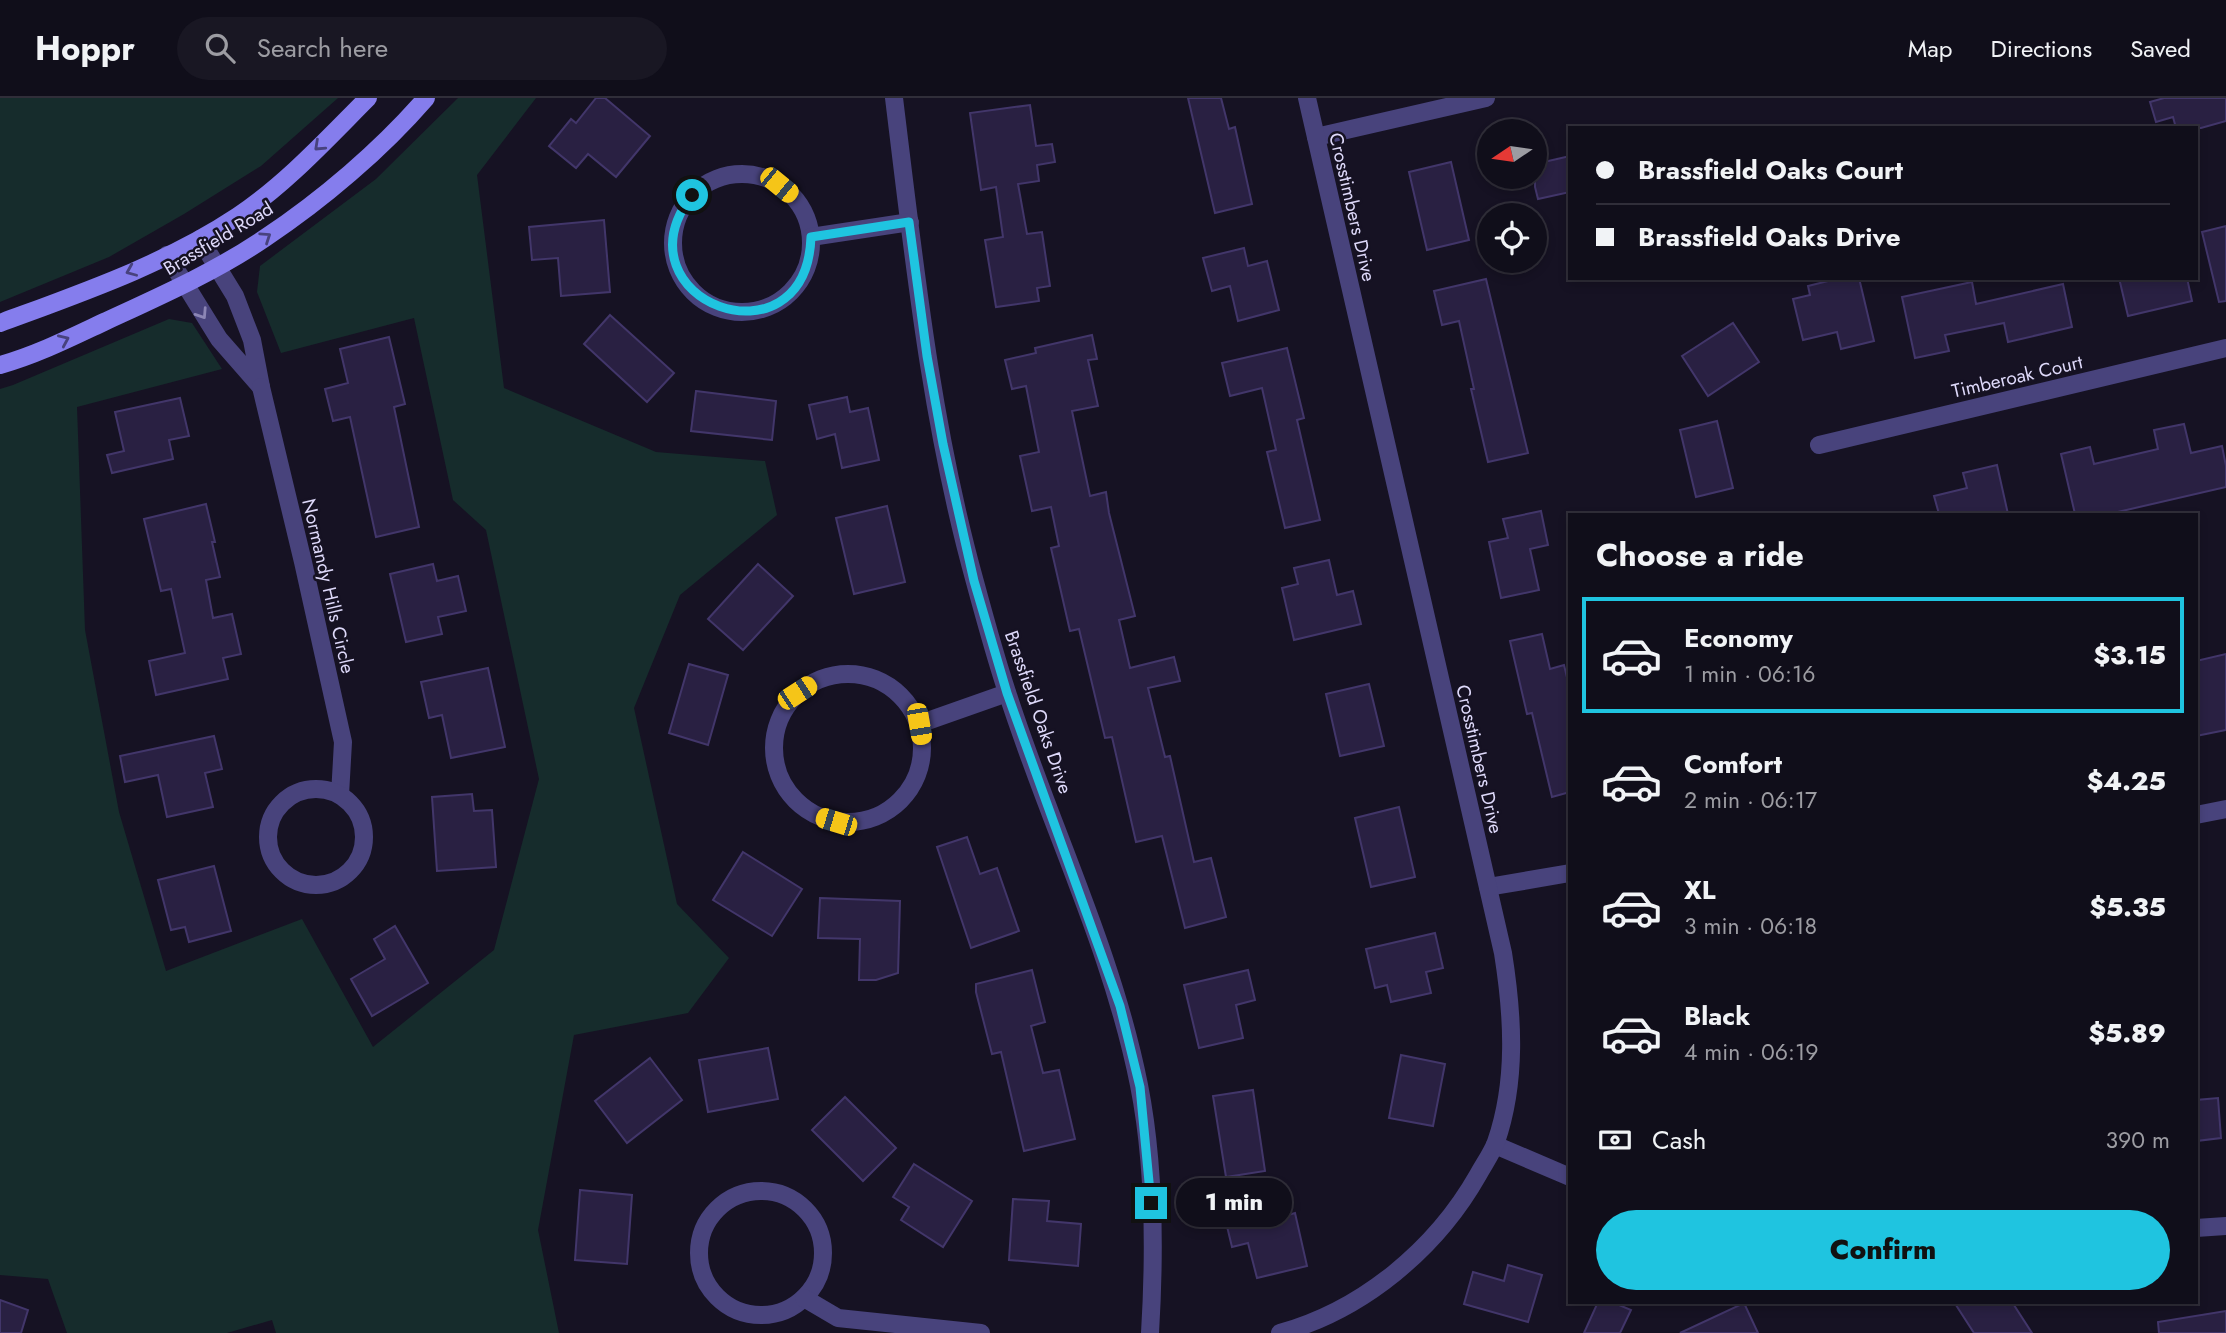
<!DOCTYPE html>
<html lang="en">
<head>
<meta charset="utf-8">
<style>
  body { margin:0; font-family:Jost,sans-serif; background:#191723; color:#f1f3f6; height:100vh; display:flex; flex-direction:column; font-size:26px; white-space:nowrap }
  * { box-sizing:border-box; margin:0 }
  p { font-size:23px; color:#9c9ca2 }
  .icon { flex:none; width:38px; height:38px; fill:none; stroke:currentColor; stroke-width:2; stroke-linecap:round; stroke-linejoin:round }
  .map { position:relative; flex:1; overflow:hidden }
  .panel { position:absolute; left:1568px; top:415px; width:630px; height:791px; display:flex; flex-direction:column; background:#100e1a; border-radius:0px; box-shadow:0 4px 10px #0003,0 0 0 2px #302e39 }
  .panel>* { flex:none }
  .guide { position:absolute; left:1568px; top:28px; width:630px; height:154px; border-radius:0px; box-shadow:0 4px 10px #0003,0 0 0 2px #302e39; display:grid; align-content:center; height:154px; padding:0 28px; background:#100e1a }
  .needle { width:46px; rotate:257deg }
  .fabs { position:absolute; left:1477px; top:21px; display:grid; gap:14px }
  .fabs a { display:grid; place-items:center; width:70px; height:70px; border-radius:50%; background:#100e1a; box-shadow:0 4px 10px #0003,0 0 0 2px #302e39; font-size:35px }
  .end { position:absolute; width:32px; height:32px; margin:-16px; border:9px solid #1fc4e0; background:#111; box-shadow:0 0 0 4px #111 }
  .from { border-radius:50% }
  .bubble { position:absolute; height:49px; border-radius:24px; background:#100e1a; box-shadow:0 4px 10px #0003,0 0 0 2px #302e39; font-size:23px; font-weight:800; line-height:49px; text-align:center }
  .car { position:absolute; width:21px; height:42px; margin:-21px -10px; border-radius:9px; box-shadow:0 0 5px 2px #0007; background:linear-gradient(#f5c518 24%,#345 0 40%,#f5c518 0 76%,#345 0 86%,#f5c518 0) }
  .guide b { display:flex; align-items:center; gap:24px; height:66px; font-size:26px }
  .guide b+b { border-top:2px solid #302e39 }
  .guide i { width:18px; height:18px; background:#f1f3f6 }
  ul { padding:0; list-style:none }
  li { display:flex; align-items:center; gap:21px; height:116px; margin:0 14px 10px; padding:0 14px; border:4px solid transparent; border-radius:0px }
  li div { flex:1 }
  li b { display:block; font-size:26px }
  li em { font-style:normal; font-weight:800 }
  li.on { border-color:#1fc4e0 }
  li>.icon { width:63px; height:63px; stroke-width:1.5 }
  h2 { padding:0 28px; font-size:32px; line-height:84px }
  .pay { display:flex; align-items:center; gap:18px; height:77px; padding:0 28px; font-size:26px }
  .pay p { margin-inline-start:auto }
  .cta { display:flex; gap:14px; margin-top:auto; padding:14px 28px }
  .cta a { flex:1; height:80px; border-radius:42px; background:#1fc4e0; color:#111; font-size:28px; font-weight:800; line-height:80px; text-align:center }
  header { display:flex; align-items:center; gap:42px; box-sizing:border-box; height:98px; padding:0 35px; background:#100e1a; border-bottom:2px solid #302e39 }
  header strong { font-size:33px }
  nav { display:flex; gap:38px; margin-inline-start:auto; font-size:24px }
  .search { width:490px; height:63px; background:#191723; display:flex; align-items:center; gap:18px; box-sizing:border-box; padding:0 24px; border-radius:38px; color:#9c9ca2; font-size:26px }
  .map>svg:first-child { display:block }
</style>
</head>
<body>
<header>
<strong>Hoppr</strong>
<div class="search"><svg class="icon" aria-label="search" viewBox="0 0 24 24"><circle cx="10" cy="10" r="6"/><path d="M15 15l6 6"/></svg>Search here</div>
<nav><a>Map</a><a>Directions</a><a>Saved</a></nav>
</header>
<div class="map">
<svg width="2226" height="1235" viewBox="0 0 2226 1235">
  <rect width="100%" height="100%" fill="#161223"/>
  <!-- green -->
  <g fill="#162c2c">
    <path d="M0,0H338L261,68L184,116L109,159L0,204Z"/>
    <path d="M458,0H536L477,77L504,290L656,354L765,363L777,417L680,497L634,610L677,806L729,860L688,915L574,937L538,1132L559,1235H276L272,1222L227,1235H67L48,1181L0,1177V291L13,287L169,221L192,225L222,271L77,309L85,532L119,714L166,873L302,821L373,949L494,852L539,681L486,432L453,402L414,220L281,255L257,194L260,168L376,81Z"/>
  </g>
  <!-- building -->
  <g fill="#292042" stroke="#42366a" stroke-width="2">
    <path d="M596,0H605L650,38L616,79L588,56L576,70L549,48L571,21L576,25Z"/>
    <path d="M1188,0H1221L1229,31L1235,29L1252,106L1215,115Z"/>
    <path d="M2164,0H2226V23L2201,30H2176L2173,19L2156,24L2150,4Z"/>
    <path d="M1030,7L1036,48L1052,46L1055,64L1037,67L1039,83L1018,86L1027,136L1042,134L1050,188L1037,190L1039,203L996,209L985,142L1003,139L996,89L981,92L970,15Z"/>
    <path d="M1570,58V94L1538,101L1535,89V66Z"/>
    <path d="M1451,64L1469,142L1427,152L1409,74Z"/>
    <path d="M604,122L610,194L561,198L558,160L532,162L529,129Z"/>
    <path d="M2226,128V203L2219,204L2202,134Z"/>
    <path d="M1244,150L1248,168L1267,163L1279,212L1238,223L1230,188L1212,193L1203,160Z"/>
    <path d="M1840,180H1859L1874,243L1841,251L1837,234L1803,242L1793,201L1810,197L1808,188Z"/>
    <path d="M2119,180H2187L2192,203L2128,218Z"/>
    <path d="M1486,181L1528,355L1488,364L1471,291H1474L1459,223L1442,227L1434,193Z"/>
    <path d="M1972,184L1976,206L2063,186L2072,229L2008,244L2004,225L1945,237L1949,253L1915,260L1902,199Z"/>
    <path d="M610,217L674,275L647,304L584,246Z"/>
    <path d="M1733,225L1759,264L1708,298L1682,258Z"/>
    <path d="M1092,237L1097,261L1088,262L1098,308L1072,313L1090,398L1106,394L1109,415L1135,518L1119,522L1130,570L1174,559L1180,583L1148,590L1165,659L1170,658L1194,764L1211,760L1226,819L1185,830L1162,738L1136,744L1112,639L1105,640L1079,531L1070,533L1051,450L1059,448L1051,409L1032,413L1020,358L1039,354L1026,288L1012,291L1005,262L1036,255L1035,250Z"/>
    <path d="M389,239L405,306L394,309L419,429L376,439L350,319L333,323L325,291L348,285L340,251Z"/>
    <path d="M1287,250L1304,320L1297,322L1320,422L1285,430L1267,354L1276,352L1262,290L1230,298L1222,265Z"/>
    <path d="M696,293L776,303L772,342L691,333Z"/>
    <path d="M847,299L850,314L868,310L879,362L842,370L835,336L817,341L809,307Z"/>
    <path d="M180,300L189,338L169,342L173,361L112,375L107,357L124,353L115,314Z"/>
    <path d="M1717,323L1733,390L1696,399L1680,332Z"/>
    <path d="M2184,326L2191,355L2222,348L2226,368V389L2109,416H2075L2061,356L2090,349L2094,366L2158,351L2154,332Z"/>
    <path d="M1997,367L2008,416H1939L1934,398L1967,390L1963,375Z"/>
    <path d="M206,406L215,444H212L220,479L206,482L213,520L232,516L241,556L223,560L228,581L156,597L149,563L185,555L171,491L161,493L144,421Z"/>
    <path d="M887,408L905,484L854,496L836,420Z"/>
    <path d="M1541,413L1548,447L1530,451L1539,492L1501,500L1489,444L1508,440L1503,421Z"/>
    <path d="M1329,462L1337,497L1353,493L1361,526L1294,542L1282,490L1298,486L1294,470Z"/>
    <path d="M433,466L437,483L458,478L466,513L438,519L442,536L406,544L390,476Z"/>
    <path d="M758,466L793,498L743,552L708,521Z"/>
    <path d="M1542,536L1550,571L1564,567L1570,592V694L1552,699L1532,615L1527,616L1510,543Z"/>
    <path d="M2226,556V632L2196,638V563Z"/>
    <path d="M689,566L728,577L708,647L669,635Z"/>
    <path d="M488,570L505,649L451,660L442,617L429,620L421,584Z"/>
    <path d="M1369,586L1384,648L1340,658L1326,596Z"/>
    <path d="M214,638L222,671L205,675L213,709L167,719L158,677L125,684L120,658Z"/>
    <path d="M472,696L474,713L492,712L496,769L437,773L432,699Z"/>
    <path d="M1399,709L1415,779L1371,789L1355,720Z"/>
    <path d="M967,739L980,776L997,770L1019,833L971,850L937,749Z"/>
    <path d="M743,754L802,791L772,838L713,802Z"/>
    <path d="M214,768L231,833L189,844L185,829L171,832L158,782Z"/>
    <path d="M820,800L900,803L898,875L876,882H859L860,841L818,840Z"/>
    <path d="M395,828L428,885L372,918L351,881L385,861L374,841Z"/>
    <path d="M1435,835L1443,870L1426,874L1431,895L1391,904L1387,887L1375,890L1366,851Z"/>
    <path d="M1032,872L1045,924L1031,928L1043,975L1059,972L1075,1041L1024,1053L1001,954L992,956L976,894V886Z"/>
    <path d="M1248,872L1255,902L1236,907L1243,940L1199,950L1184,887Z"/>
    <path d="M768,950L778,1001L708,1014L699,962Z"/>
    <path d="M1401,957L1445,966L1433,1028L1389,1020Z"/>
    <path d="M650,960L682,1002L627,1045L595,1003Z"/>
    <path d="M1253,992L1265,1073L1226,1079L1213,998Z"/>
    <path d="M845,999L896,1050L863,1083L812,1032Z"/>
    <path d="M2218,1000L2221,1040L2196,1043V1002Z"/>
    <path d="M914,1066L972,1103L943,1149L901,1122L909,1109L893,1099Z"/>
    <path d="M580,1092L632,1097L627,1166L575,1162Z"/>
    <path d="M1013,1101L1049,1103L1047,1123L1081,1126L1078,1168L1009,1162Z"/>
    <path d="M1274,1104H1282L1285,1118L1295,1115L1307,1168L1257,1180L1248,1145L1232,1149L1224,1116Z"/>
    <path d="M1508,1167L1542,1177L1528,1224L1464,1206L1473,1174L1504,1183Z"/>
    <path d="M0,1202L28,1212L21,1235H0Z"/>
    <path d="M1598,1204H1612L1631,1212L1620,1235H1584Z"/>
    <path d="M1954,1204H2012L2032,1235H1974Z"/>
    <path d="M1744,1205L1758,1235H1680Z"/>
    <path d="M2226,1213V1235H2159L2158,1224Z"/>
  </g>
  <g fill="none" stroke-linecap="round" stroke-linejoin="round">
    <!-- street -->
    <g stroke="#48437c" stroke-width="18">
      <path d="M894,0C914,163 931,326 975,484C985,521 995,558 1007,594C1049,726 1112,851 1139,987C1155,1068 1155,1153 1150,1235"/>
      <path d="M1316,39L1486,0"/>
      <circle cx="742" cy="145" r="69"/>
      <path d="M811,139L910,124"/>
      <path d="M167,157L219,241L261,289L252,242L235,198L200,141"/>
      <path d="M261,289L303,464L343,644L340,697"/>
      <path d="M1819,347L2226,250"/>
      <circle cx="848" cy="650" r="74"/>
      <path d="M919,626L1007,595"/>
      <circle cx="316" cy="739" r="48"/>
      <path d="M2196,717L2226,711"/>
      <path d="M1488,789L1570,775"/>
      <path d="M1495,1047L1570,1079"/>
      <circle cx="761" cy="1155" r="62"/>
      <path d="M2196,1130L2226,1128"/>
      <path d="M804,1200L838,1220L981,1235"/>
      <path d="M1280,1235C1363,1212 1436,1151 1478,1077C1484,1066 1492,1055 1496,1044C1517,983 1513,918 1503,855L1307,0"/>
    </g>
    <!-- secondary -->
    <g stroke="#857ded" stroke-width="18">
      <path d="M0,225C81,195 166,166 238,118C286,86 327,41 368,0"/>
      <path d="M0,267C36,257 70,240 104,224C158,199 215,174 265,140C322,102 381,52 426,0"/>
    </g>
  </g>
  <!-- one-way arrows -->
  <defs><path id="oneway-chevron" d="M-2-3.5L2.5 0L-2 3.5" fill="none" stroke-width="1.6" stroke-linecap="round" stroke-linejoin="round" transform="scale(1.75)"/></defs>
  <g stroke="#48427e">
    <use href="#oneway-chevron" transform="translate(319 48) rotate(137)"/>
    <use href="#oneway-chevron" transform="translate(266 139) rotate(-34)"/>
    <use href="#oneway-chevron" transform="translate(131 173) rotate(157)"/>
    <use href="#oneway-chevron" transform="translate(64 242) rotate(-24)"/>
  </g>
  <use stroke="#8c86b5" href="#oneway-chevron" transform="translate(202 216) rotate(57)"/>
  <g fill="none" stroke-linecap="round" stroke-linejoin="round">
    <!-- route -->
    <path stroke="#1fc4e0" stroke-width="9" d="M692,97C612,203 806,274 811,139L909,124L927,258L943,346L974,483L1007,595L1120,908L1140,989L1151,1105"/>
  </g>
  <g text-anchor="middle" stroke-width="5" stroke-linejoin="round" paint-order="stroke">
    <!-- street labels -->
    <g font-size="19" fill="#ded9fa" stroke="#161223">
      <text transform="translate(1353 109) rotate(77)" y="7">Crosstimbers Drive</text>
      <text transform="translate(218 140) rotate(-31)" y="7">Brassfield Road</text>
      <text transform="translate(2017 278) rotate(-13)" y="7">Timberoak Court</text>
      <text transform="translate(329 488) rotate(77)" y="7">Normandy Hills Circle</text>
      <text transform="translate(1039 614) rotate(71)" y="7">Brassfield Oaks Drive</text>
      <text transform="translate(1480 661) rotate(77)" y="7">Crosstimbers Drive</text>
    </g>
  </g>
</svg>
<div class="fabs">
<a><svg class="needle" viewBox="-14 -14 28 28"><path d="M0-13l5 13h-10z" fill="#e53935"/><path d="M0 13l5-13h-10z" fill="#9c9ca2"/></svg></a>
<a><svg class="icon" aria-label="locate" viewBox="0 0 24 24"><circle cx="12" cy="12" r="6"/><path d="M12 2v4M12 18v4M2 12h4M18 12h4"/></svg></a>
</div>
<i class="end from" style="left:692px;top:97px"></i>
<i class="end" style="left:1151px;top:1105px"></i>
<div class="bubble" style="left:1176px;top:1080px;width:116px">1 min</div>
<i class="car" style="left:779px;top:87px;rotate:129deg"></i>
<i class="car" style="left:797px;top:595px;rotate:57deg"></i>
<i class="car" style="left:919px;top:626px;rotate:170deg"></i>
<i class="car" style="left:836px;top:724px;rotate:287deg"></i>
<div class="guide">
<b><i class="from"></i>Brassfield Oaks Court</b>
<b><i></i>Brassfield Oaks Drive</b>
</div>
<section class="panel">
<h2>Choose a ride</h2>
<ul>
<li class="on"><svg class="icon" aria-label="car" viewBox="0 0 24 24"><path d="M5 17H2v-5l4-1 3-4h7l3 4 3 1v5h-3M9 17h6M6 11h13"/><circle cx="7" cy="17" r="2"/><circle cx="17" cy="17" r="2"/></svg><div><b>Economy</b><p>1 min · 06:16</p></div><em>$3.15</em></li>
<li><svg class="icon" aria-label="car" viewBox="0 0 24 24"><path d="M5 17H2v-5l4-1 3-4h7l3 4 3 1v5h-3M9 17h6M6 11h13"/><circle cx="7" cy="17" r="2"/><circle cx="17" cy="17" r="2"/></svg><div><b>Comfort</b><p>2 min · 06:17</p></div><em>$4.25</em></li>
<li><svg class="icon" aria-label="car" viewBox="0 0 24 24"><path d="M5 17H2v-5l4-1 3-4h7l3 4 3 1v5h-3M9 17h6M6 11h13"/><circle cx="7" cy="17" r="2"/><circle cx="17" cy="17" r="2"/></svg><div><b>XL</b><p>3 min · 06:18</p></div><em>$5.35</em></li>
<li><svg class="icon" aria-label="car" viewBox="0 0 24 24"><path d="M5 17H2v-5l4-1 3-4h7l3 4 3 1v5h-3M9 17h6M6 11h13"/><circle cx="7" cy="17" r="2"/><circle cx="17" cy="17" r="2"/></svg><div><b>Black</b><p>4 min · 06:19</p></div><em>$5.89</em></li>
</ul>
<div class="pay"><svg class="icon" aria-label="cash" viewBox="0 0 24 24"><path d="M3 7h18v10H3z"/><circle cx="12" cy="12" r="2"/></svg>Cash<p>390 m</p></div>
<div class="cta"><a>Confirm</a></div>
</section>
</div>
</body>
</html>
